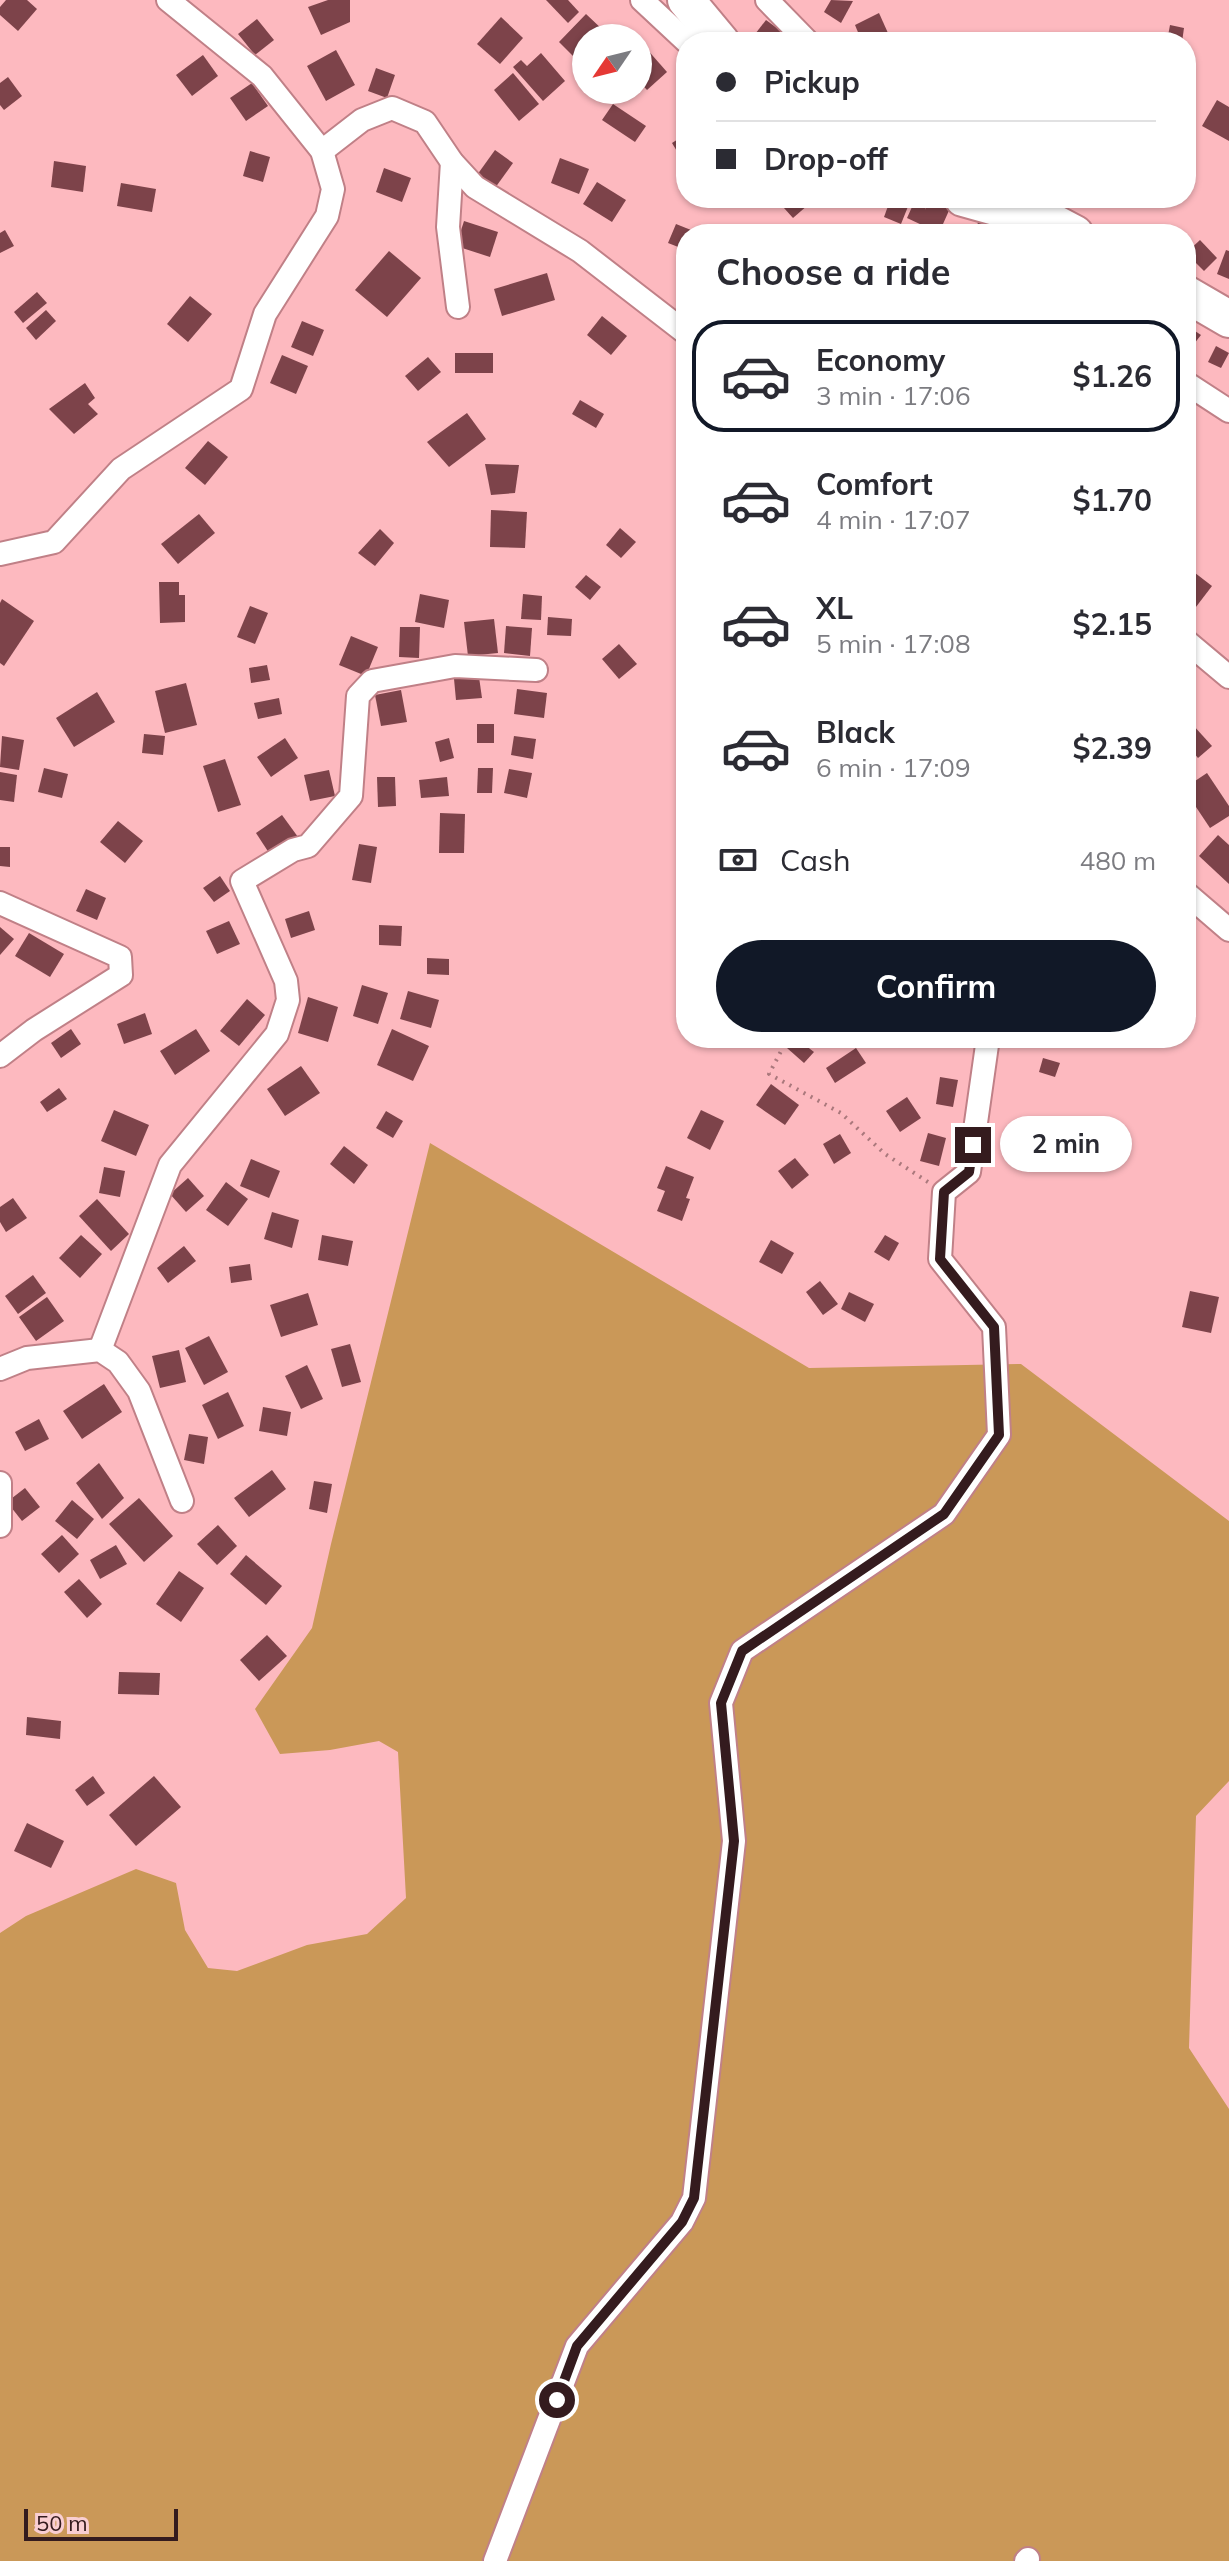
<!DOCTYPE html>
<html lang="en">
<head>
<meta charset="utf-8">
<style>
  body { margin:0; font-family:Mulish,sans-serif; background:#f7f7f7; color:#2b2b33; height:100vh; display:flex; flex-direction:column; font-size:30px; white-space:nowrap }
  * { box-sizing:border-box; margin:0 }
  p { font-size:26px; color:#7c7c81 }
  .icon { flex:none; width:44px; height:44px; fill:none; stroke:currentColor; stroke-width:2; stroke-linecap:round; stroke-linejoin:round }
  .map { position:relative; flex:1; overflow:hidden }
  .side { position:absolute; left:676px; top:224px; width:520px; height:824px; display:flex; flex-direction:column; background:#fff; border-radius:32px; box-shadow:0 2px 6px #0004 }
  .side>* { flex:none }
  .guide { position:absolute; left:676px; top:32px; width:520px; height:176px; border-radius:32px; box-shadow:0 2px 6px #0004; display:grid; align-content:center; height:176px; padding:0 40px; background:#fff }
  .needle { width:52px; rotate:235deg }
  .tools { position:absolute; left:572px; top:24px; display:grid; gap:16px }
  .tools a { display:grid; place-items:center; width:80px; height:80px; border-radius:50%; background:#fff; box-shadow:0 2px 6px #0004; font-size:40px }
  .scale { position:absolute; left:24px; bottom:20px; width:154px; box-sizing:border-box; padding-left:8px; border:4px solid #341b1e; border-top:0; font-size:22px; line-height:28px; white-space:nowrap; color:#341b1e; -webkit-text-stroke:6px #f9ced2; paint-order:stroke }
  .end { position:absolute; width:36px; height:36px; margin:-18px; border:10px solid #341b1e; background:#fff; box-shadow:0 0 0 4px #fff }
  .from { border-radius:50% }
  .bubble { position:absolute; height:56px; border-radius:28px; background:#fff; box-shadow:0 2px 6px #0004; font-size:26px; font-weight:700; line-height:56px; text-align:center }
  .guide b { display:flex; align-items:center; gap:28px; height:76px; font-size:30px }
  .guide b+b { border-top:2px solid #e1e1e2 }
  .guide i { width:20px; height:20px; background:#2b2b33 }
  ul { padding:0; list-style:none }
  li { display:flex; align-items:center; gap:24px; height:112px; margin:0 16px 12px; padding:0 24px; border:4px solid transparent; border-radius:32px }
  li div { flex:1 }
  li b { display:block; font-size:30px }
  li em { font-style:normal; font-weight:700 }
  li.selected { border-color:#111827 }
  li>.icon { width:72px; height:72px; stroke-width:1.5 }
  h2 { padding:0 40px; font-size:36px; line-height:96px }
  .pay { display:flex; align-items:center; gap:20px; height:88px; padding:0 40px; font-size:30px }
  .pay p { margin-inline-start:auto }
  .cta { display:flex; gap:16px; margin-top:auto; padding:16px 40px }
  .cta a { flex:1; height:92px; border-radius:48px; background:#111827; color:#fff; font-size:32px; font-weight:700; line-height:92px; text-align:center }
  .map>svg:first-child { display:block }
</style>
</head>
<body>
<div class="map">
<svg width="1229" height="2561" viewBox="0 0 1229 2561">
  <rect width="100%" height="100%" fill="#fdb9bf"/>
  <!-- green -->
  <path fill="#ca9858" d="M430,1143L809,1368L1021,1364L1229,1521V1781L1196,1816L1189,2048L1229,2109V2561H0V1933L26,1916L136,1869L176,1883L185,1930L208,1968L237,1971L307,1945L367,1934L406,1898L398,1752L379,1741L330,1750L280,1754L255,1709L312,1628L331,1544Z"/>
  <!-- building -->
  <g fill="#7d434a">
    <path d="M6,0H27L37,9L18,31L0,15V7Z"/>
    <path d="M328,0H350V22L321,35L308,7Z"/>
    <path d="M546,0H568L579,12L568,23Z"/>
    <path d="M831,0L853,1L841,23L824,12Z"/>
    <path d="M879,13L892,42H862L855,25Z"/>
    <path d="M586,14L604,31L597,38H586V49L576,59L559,42Z"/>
    <path d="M501,17L523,38L500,64L477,44Z"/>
    <path d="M257,19L274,40L255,55L238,34Z"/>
    <path d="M766,20L796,42H757L752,38Z"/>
    <path d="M1170,25L1184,28L1182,42L1167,41Z"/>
    <path d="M638,39L667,72L647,90L638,80Z"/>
    <path d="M336,50L355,85L326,101L307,66Z"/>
    <path d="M541,53L565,81L543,101L513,67L521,60L527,66Z"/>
    <path d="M203,55L218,76L192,96L176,75Z"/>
    <path d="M376,68L395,75L387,98L368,91Z"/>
    <path d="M513,73L539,104L519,121L494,90Z"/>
    <path d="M8,77L22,96L4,110L0,105V83Z"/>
    <path d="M252,83L268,106L246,121L230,98Z"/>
    <path d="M1217,100L1229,107V141L1202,126Z"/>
    <path d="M613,104L646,126L635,142L602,120Z"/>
    <path d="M686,134V166L672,143Z"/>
    <path d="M495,150L513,163L495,188L477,175Z"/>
    <path d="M250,151L270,157L263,182L243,176Z"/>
    <path d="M560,158L589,169L579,194L551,183Z"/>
    <path d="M54,161L86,166L83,192L51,187Z"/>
    <path d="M384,168L411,178L402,202L376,192Z"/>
    <path d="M597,182L626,200L612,222L583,204Z"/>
    <path d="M121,183L156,189L152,212L117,206Z"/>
    <path d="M775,198H816L793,218Z"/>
    <path d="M891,198L909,204L901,224L884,217Z"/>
    <path d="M916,198H928L925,210L930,198L951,206L939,233L907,218Z"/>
    <path d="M981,216L1009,227L1006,234H973Z"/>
    <path d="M464,221L498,232L490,257L456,246Z"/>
    <path d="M676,224L701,234H686V250L668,243Z"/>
    <path d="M5,230L14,246L0,253V233Z"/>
    <path d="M1200,240L1217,258L1204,271L1186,253Z"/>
    <path d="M1226,250L1229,251V279L1217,274Z"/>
    <path d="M389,251L421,278L387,317L355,290Z"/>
    <path d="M547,273L555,300L502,316L494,289Z"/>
    <path d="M37,292L47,303L23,323L14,312Z"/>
    <path d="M190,296L212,314L188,342L167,324Z"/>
    <path d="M46,310L56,321L36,340L26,328Z"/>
    <path d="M602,316L627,336L611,355L587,335Z"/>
    <path d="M302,321L324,330L313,356L291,347Z"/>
    <path d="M1186,325L1201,335L1190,349L1186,346Z"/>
    <path d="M1216,346L1229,353L1221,368L1208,362Z"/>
    <rect x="455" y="353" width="38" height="20"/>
    <path d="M282,355L308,366L296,394L270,383Z"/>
    <path d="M428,357L441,372L418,391L405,376Z"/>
    <path d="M85,383L95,398L88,404L98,414L74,434L49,409Z"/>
    <path d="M580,400L604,414L596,428L572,414Z"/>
    <path d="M467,413L486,439L449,467L427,442Z"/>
    <path d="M208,441L228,457L205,485L185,468Z"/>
    <path d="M485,464L519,465L515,493L491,495Z"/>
    <path d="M491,510L527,512L525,548L490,547Z"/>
    <path d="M199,514L215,533L178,564L161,544Z"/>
    <path d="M620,528L636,542L621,558L606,545Z"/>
    <path d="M380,529L394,543L375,566L358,553Z"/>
    <path d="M1186,566L1212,586L1186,620Z"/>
    <path d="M586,575L601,587L590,600L575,587Z"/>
    <path d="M159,582H179V595H185V622L160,623Z"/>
    <path d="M420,594L449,600L444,628L415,622Z"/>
    <path d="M523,594L542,596L541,620L521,619Z"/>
    <path d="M2,599L34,621L4,666L0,663V603Z"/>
    <path d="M250,606L268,613L255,644L237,637Z"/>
    <path d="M548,617L572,619L571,636L547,635Z"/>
    <path d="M494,619L498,653L468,656L464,622Z"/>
    <path d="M506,626L532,628L530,656L504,653Z"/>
    <path d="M400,627H420L419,658L399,657Z"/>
    <path d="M351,636L378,647L366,676L339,665Z"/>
    <path d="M619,644L637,664L619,679L602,659Z"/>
    <path d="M267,665L270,680L251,683L249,668Z"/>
    <path d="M479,677L482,698L456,700L454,679Z"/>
    <path d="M186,683L197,725L165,733L155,691Z"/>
    <path d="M517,689L547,693L544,718L514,714Z"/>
    <path d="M401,690L407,722L381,726L375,695Z"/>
    <path d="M97,692L115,722L74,747L56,718Z"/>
    <path d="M279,698L282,714L258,719L254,703Z"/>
    <rect x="477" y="724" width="17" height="19"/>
    <path d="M1193,725L1212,746L1198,758L1186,744V731Z"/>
    <path d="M144,734L165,736L163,755L142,753Z"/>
    <path d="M2,736L24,740L19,770L0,767Z"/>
    <path d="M514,736L536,739L533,759L511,755Z"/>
    <path d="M285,738L298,758L271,777L257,757Z"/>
    <path d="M449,738L454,758L440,762L435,742Z"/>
    <path d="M225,759L241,805L218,812L203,766Z"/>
    <path d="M44,768L68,774L62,798L38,792Z"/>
    <path d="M478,768H493L492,793H477Z"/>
    <path d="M509,769L532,773L527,798L504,793Z"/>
    <path d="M329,770L335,796L310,801L304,775Z"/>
    <path d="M0,772L17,775L14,802L0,800Z"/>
    <path d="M1207,773L1229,806V816L1210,828L1186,792V787Z"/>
    <path d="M377,777H395L396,806L378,807Z"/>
    <path d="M447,777L449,796L421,798L419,780Z"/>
    <path d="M440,813L465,814L464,853H439Z"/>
    <path d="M282,815L298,837L271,856L256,833Z"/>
    <path d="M118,821L143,841L125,863L100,842Z"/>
    <path d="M1218,835L1229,845V884L1199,856Z"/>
    <path d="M359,844L377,847L371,883L352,880Z"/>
    <path d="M0,847H10V867L0,866Z"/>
    <path d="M220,876L230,891L214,902L203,888Z"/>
    <path d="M86,889L106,898L97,920L76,911Z"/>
    <path d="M309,911L315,930L291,938L285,919Z"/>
    <path d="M229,921L240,944L217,954L206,931Z"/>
    <path d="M379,925L402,926L401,946L379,945Z"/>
    <path d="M0,927L14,939L0,955Z"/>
    <path d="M29,933L64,954L50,977L15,956Z"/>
    <path d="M427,958L449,959V975L427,974Z"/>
    <path d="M362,985L388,993L378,1024L353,1016Z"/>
    <path d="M408,991L439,1000L431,1028L400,1019Z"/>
    <path d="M308,997L338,1007L328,1042L298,1033Z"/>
    <path d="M247,999L265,1015L239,1046L220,1031Z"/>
    <path d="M145,1013L152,1034L124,1044L117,1024Z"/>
    <path d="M71,1029L81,1044L61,1058L51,1043Z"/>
    <path d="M196,1029L210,1051L175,1075L160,1051Z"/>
    <path d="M392,1029L429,1046L413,1081L377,1065Z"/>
    <path d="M796,1038L814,1052L804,1063L787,1048Z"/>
    <path d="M856,1048L866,1063L835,1083L826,1068Z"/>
    <path d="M1043,1058L1060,1063L1055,1077L1039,1072Z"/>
    <path d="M301,1066L320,1093L285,1116L267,1089Z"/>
    <path d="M940,1077L958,1080L953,1107L936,1104Z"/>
    <path d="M771,1084L799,1105L785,1125L756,1105Z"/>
    <path d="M59,1088L67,1099L47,1112L40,1102Z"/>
    <path d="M907,1097L921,1118L900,1132L886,1111Z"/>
    <path d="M114,1110L149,1125L136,1156L101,1141Z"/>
    <path d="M701,1110L724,1121L710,1150L687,1138Z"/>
    <path d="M386,1111L403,1121L393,1138L376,1128Z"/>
    <path d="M928,1133L946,1138L939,1166L920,1161Z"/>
    <path d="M840,1134L851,1153L834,1164L823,1144Z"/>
    <path d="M344,1146L368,1165L354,1184L330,1164Z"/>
    <path d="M795,1158L809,1175L792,1189L778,1171Z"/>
    <path d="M251,1159L280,1171L269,1198L240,1186Z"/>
    <path d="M666,1166L694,1177L686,1198L690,1199L682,1221L657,1211L665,1191L657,1188Z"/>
    <path d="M104,1167L125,1171L120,1197L99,1193Z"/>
    <path d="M188,1178L204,1196L186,1212L170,1194Z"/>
    <path d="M226,1182L248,1199L228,1226L206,1210Z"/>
    <path d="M13,1198L27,1218L6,1232L0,1222V1207Z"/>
    <path d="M97,1199L129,1234L111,1251L79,1216Z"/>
    <path d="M272,1212L299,1220L292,1248L264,1239Z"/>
    <path d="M81,1235L102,1254L80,1278L59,1258Z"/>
    <path d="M322,1235L353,1241L348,1266L318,1260Z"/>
    <path d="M885,1235L899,1243L889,1261L874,1252Z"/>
    <path d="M771,1240L794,1253L782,1274L759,1262Z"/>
    <path d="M184,1246L196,1261L168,1283L157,1268Z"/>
    <path d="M250,1264L252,1280L231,1283L229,1267Z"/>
    <path d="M33,1275L46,1293L18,1314L5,1296Z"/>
    <path d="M820,1281L838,1304L823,1315L806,1292Z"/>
    <path d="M1190,1291L1219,1297L1211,1333L1182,1327Z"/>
    <path d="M849,1292L874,1304L865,1322L841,1309Z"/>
    <path d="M308,1293L318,1325L281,1337L270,1305Z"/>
    <path d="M47,1297L64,1321L36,1341L19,1317Z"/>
    <path d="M209,1336L228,1372L204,1385L185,1348Z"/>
    <path d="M350,1344L361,1382L342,1387L331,1349Z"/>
    <path d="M179,1350L186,1382L160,1388L152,1356Z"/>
    <path d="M307,1365L323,1399L301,1409L285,1376Z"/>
    <path d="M104,1384L122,1412L82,1439L63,1411Z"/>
    <path d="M228,1392L244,1426L218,1439L202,1405Z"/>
    <path d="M263,1407L291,1412L287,1436L259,1431Z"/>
    <path d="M39,1419L49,1439L25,1451L15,1432Z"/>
    <path d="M189,1434L208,1437L204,1464L184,1460Z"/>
    <path d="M99,1463L124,1498L102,1519L76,1483Z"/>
    <path d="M272,1470L286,1489L249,1517L234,1498Z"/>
    <path d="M314,1481L332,1484L327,1513L309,1509Z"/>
    <path d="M25,1488L40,1507L22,1521L7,1502Z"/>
    <path d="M139,1498L173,1536L144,1562L109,1524Z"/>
    <path d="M72,1500L94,1519L77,1539L55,1521Z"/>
    <path d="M218,1525L237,1546L217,1565L197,1544Z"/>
    <path d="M62,1535L79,1554L59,1573L41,1554Z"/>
    <path d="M116,1545L127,1564L100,1579L90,1560Z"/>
    <path d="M246,1555L282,1586L266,1605L230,1574Z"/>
    <path d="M179,1571L204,1588L181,1622L156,1604Z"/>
    <path d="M79,1579L102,1604L87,1618L64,1592Z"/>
    <path d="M267,1635L287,1656L259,1681L240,1660Z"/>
    <path d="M119,1672L160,1673L159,1695L118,1694Z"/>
    <path d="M27,1717L61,1721L60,1739L26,1735Z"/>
    <path d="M93,1776L105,1793L87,1806L75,1790Z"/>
    <path d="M154,1776L181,1807L136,1846L109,1815Z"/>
    <path d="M27,1823L64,1841L51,1868L14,1851Z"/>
  </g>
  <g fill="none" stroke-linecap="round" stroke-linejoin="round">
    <!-- street casing -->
    <g stroke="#c08087" stroke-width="26">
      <g id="street">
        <path d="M642,0L687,42"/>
        <path d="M767,0L808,42"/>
        <path d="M322,151L362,120L392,108L425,122L452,162L475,187L580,251L686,333"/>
        <path d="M452,162L448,227L458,307"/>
        <path d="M1186,383L1229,411"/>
        <path d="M0,554L54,542L121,469L241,389L265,314L327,216L333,189L322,151L262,76L168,0"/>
        <path d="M1186,641L1229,677"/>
        <path d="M1186,893L1229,930"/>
        <path d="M0,903L120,957L121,975L34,1030L0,1056"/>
        <path d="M100,1350L170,1165L277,1034L288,1000L286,981L242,881L293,850L308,846L351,796L358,696L372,681L455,666L536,670"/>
        <path d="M0,1369L27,1358L100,1350L118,1362L139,1391L182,1501"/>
        <path d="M0,1483V1526"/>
        <path d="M495,2561L577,2346L682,2222L694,2198L734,1841L721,1703L742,1651L944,1514L999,1435L994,1327L940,1259L944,1192L969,1172L988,1038"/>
        <path d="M1026,2561L1028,2559"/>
      </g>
    </g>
    <!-- primary casing -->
    <g stroke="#c08087" stroke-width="40">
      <g id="primary">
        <path d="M686,0L721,42"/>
        <path d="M963,198L1056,224L1075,234"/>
        <path d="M1186,294L1229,319"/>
      </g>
    </g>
    <!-- path -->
    <path stroke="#aa787c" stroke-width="4" stroke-dasharray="2 6" stroke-linecap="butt" d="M788,1038L769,1074L841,1113L885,1154L928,1182"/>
    <!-- street -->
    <use href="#street" stroke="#fff" stroke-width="22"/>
    <!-- primary -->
    <use href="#primary" stroke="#fff" stroke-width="36"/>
  </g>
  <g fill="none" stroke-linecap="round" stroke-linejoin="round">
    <!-- route -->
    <path stroke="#341b1e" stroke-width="10" d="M557,2400L577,2346L682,2222L694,2198L734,1841L721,1703L742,1651L944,1514L999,1435L994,1327L940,1259L944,1192L969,1172L973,1145"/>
  </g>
</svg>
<div class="tools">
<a><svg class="needle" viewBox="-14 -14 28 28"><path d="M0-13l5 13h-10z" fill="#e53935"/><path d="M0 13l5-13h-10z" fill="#7c7c81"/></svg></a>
</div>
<div class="scale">50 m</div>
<i class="end from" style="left:557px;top:2400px"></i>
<i class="end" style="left:973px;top:1145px"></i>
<div class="bubble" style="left:1000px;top:1116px;width:132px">2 min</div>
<div class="guide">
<b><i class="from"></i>Pickup</b>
<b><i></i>Drop-off</b>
</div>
<section class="side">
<h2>Choose a ride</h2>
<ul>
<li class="selected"><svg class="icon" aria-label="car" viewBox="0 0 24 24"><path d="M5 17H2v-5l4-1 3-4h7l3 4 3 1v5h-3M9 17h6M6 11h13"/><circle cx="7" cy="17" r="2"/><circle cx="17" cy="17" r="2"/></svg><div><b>Economy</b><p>3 min · 17:06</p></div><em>$1.26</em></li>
<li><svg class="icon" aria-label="car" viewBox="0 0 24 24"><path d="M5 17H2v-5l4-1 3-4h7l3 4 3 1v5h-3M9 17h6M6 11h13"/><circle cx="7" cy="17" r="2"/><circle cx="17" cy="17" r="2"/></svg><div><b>Comfort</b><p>4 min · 17:07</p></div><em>$1.70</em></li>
<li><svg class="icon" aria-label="car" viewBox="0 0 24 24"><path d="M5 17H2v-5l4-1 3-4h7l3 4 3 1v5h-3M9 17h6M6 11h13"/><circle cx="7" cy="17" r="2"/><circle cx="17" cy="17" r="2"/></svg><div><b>XL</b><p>5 min · 17:08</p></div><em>$2.15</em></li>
<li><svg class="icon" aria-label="car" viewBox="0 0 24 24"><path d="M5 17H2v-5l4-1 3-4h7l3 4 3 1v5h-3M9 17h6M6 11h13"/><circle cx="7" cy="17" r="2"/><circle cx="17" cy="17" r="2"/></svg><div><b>Black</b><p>6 min · 17:09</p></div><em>$2.39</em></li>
</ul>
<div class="pay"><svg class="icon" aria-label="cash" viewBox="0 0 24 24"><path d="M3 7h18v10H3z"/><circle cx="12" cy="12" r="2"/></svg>Cash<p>480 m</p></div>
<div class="cta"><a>Confirm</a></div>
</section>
</div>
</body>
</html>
